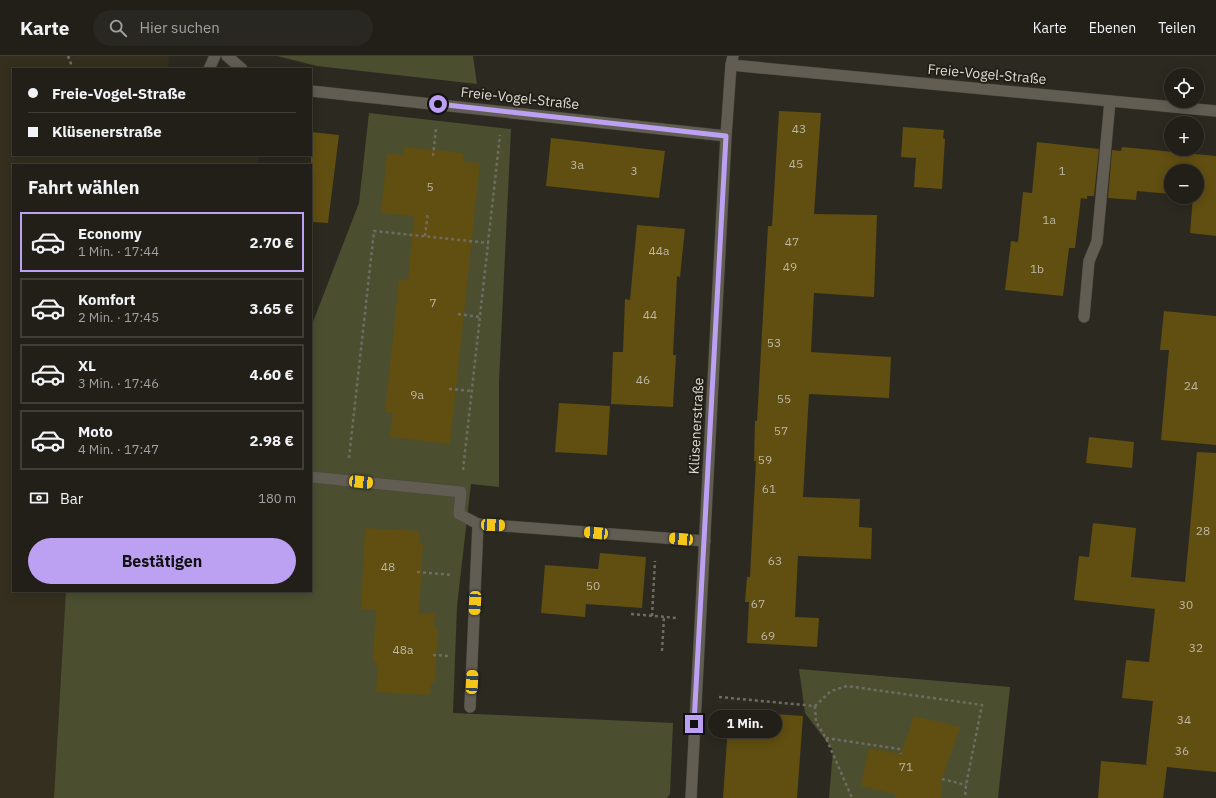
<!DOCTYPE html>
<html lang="de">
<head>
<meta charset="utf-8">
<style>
  body { margin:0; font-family:"IBM Plex Sans",sans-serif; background:#292721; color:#f1f3f6; height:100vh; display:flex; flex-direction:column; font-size:15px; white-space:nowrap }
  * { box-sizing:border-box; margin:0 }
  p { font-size:13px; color:#a2a2a2 }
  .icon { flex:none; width:22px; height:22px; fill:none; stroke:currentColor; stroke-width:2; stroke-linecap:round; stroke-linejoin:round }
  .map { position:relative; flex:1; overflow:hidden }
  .panel { position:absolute; left:12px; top:108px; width:300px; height:428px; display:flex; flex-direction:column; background:#211f18; border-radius:0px; box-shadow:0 2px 10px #0003,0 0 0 1px #3e3d37 }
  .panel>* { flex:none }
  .hud { position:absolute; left:12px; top:12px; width:300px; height:88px; border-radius:0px; box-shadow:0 2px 10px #0003,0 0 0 1px #3e3d37; display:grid; align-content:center; height:88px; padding:0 16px; background:#211f18 }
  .tools { position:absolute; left:1164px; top:12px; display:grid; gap:8px }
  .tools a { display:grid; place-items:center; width:40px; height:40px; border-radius:50%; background:#211f18; box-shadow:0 2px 10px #0003,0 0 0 1px #3e3d37; font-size:20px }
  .end { position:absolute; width:18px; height:18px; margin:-9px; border:5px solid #bca0f2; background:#111; box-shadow:0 0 0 2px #111 }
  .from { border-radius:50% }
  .bubble { position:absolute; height:28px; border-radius:14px; background:#211f18; box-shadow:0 2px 10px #0003,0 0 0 1px #3e3d37; font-size:13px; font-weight:700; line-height:28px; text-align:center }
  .car { position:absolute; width:12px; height:24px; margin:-12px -6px; border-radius:5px; box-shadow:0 0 3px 1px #0007; background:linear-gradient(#f5c518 24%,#345 0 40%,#f5c518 0 76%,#345 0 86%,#f5c518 0) }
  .hud b { display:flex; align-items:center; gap:14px; height:38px; font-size:15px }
  .hud b+b { border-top:1px solid #3e3d37 }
  .hud i { width:10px; height:10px; background:#f1f3f6 }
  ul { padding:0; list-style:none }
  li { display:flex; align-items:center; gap:12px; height:60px; margin:0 8px 6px; padding:0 8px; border:2px solid #3e3d37; border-radius:0px }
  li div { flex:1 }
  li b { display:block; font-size:15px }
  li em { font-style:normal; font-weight:700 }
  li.on { border-color:#bca0f2 }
  li>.icon { width:36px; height:36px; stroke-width:1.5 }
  h2 { padding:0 16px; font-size:18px; line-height:48px }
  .pay { display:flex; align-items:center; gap:10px; height:44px; padding:0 16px; font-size:15px }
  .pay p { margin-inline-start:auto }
  .button { display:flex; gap:8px; margin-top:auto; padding:8px 16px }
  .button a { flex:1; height:46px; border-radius:24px; background:#bca0f2; color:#111; font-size:16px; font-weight:700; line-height:46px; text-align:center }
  header { display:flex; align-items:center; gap:24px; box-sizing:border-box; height:56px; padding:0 20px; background:#211f18; border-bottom:1px solid #3e3d37 }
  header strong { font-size:19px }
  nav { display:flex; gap:22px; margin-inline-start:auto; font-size:14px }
  .search { width:280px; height:36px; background:#292721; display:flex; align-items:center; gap:10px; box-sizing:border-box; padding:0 14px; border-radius:22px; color:#a2a2a2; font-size:15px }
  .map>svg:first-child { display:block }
</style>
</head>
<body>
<header>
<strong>Karte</strong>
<div class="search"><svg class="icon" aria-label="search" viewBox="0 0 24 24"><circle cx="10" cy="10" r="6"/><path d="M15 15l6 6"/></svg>Hier suchen</div>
<nav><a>Karte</a><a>Ebenen</a><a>Teilen</a></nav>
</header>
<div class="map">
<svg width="1216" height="742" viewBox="0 0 1216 742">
  <rect width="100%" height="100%" fill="#2c2920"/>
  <!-- built -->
  <path fill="#352f1f" d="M0,0H169L168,13H13V99H259L258,109H13V535H234L233,620L652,742H0Z"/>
  <!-- green -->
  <g fill="#4b4f30">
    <path d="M277,0H473L477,28L317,10Z"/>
    <path d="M369,57L511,73L499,325V431L471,428L457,550L453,657L673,667L670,738L667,742H54L66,535H311V271L359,147Z"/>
    <path d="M799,613L1010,631L998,742H829L833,694L805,657Z"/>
  </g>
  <!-- building -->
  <g fill="#614e11">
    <path d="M779,55L821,57L814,158L877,159L874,241L814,237L811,296L891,301L889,342L809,338L803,441L860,443L859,471L872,472L871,503L798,500L795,561L819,562L817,591L747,587L749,546H745L747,521H750L756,405H754L755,365H757L768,170H772Z"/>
    <path d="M903,71L944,74L943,82L945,83L942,133L914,131L916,102L901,101Z"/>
    <path d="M311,76L339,79L328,167L311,166Z"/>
    <path d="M551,82L665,95L659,142L546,130Z"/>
    <path d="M1037,86L1099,93L1094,140H1087V143L1081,142L1075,192H1069L1063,240L1005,234L1011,185L1018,186L1023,136L1032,137Z"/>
    <path d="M404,91L464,97L463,106L480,107L450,388L390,381L393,357L385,356L399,223L408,224L414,160L381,157L387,97L404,99Z"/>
    <path d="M1122,91L1216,100V180L1190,177L1193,141H1197V115H1171V138L1137,135L1136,144L1108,142L1112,94L1121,95Z"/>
    <path d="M637,169L685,173L680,221L677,220L673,299H676L673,351L611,348L613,296H623L625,243L630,244Z"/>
    <path d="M1164,255L1216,260V389L1161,384L1169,294H1160Z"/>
    <path d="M559,347L610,350L607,399L555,396Z"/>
    <path d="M1089,381L1134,386L1132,412L1086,407Z"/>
    <path d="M1197,396L1216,397V716L1167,711L1163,742H1098L1101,705L1148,709L1146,708L1153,645L1122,642L1126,604L1149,606L1155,553L1074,544L1079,500L1089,501L1093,467L1136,472L1131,521L1185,526Z"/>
    <path d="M365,472L419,475V488H423L419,557L435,558L434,571H438L435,626H431L430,639L376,636L378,607L373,606L376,554L361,553Z"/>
    <path d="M600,497L646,501L642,552L586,548L585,561L541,557L545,509L598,513Z"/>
    <path d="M729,655L803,660L797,742H723Z"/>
    <path d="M914,660L960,671L942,723L941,742H895V738L861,730L869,692L901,698Z"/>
  </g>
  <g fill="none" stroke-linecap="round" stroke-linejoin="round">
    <!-- service casing -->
    <g stroke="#49463e" stroke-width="12">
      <g id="service">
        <path d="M209,13L215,0"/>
        <path d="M1084,261L1089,205L1097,186L1110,45"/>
        <path d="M311,421L461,436L459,458L478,468"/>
        <path d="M470,651L478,468L705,485"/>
      </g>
    </g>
    <!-- minor casing -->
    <g stroke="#49463e" stroke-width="12">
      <g id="minor">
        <path d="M227,0L242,13"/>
        <path d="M731,9L1216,55"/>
        <path d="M311,35L726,80"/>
        <path d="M691,742L726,80L731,9L733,0"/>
      </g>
    </g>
    <!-- path -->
    <g stroke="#6f6c64" stroke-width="2.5" stroke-dasharray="3 3" stroke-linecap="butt">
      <path d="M68,0L73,13"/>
      <path d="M433,100L436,72"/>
      <path d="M425,180L428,156"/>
      <path d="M458,258L480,261"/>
      <path d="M449,333L472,335"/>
      <path d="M349,402L374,175L489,187"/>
      <path d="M463,414L500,79"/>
      <path d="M417,516L452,519"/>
      <path d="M631,558L677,562"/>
      <path d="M652,560L655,505"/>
      <path d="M662,595L664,561"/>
      <path d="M433,599L450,600"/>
      <path d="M719,641L815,650L831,635L847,630L982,649L966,729L965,742"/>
      <path d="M815,650L816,666L826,682L852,742"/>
      <path d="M826,682L899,693L901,698"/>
      <path d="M942,723L966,729"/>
    </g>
    <!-- service -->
    <use href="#service" stroke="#615d53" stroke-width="11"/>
    <!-- minor -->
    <use href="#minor" stroke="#615d53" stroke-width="11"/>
  </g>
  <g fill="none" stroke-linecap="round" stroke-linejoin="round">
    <!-- route -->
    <path stroke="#bca0f2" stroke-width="5" d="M438,48L726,80L694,668"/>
  </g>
  <g text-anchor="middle" stroke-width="4" stroke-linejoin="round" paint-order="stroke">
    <!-- number labels -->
    <g font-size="12" fill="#beb8a4">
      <text x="799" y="77">43</text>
      <text x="796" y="112">45</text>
      <text x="577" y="113">3a</text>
      <text x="634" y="119">3</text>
      <text x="1062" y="119">1</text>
      <text x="430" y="135">5</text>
      <text x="1049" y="168">1a</text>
      <text x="792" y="190">47</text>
      <text x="659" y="199">44a</text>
      <text x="790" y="215">49</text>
      <text x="1037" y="217">1b</text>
      <text x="433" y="251">7</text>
      <text x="650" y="263">44</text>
      <text x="774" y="291">53</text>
      <text x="643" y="328">46</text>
      <text x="1191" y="334">24</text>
      <text x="417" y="343">9a</text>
      <text x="784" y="347">55</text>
      <text x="781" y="379">57</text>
      <text x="765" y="408">59</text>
      <text x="769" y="437">61</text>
      <text x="1203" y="479">28</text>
      <text x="775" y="509">63</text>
      <text x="388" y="515">48</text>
      <text x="593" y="534">50</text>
      <text x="758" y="552">67</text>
      <text x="1186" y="553">30</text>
      <text x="768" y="584">69</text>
      <text x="1196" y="596">32</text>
      <text x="403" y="598">48a</text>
      <text x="1184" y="668">34</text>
      <text x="1182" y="699">36</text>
      <text x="906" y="715">71</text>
    </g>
    <!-- street labels -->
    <g font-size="14" fill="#dddbd5" stroke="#231f16">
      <text transform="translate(987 18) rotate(5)" y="5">Freie-Vogel-Straße</text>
      <text transform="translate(520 42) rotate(6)" y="5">Freie-Vogel-Straße</text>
      <text transform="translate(696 370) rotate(-87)" y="5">Klüsenerstraße</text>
    </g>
  </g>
</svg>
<div class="tools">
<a><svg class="icon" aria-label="locate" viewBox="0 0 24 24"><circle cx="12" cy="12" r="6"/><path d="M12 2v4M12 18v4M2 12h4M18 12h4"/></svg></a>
<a>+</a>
<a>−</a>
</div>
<i class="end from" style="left:438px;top:48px"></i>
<i class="end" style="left:694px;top:668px"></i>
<div class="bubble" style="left:708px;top:654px;width:74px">1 Min.</div>
<i class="car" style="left:361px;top:426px;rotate:96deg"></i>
<i class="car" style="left:493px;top:469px;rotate:93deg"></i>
<i class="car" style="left:596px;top:477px;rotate:275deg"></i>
<i class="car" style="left:681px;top:483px;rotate:275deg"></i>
<i class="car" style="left:475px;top:547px;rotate:183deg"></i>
<i class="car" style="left:472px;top:626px;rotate:3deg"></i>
<div class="hud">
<b><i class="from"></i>Freie-Vogel-Straße</b>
<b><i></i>Klüsenerstraße</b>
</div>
<section class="panel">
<h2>Fahrt wählen</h2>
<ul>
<li class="on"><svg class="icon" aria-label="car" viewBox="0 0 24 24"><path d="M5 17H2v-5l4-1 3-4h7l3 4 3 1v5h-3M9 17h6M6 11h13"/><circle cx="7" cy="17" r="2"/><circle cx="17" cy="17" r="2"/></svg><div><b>Economy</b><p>1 Min. · 17:44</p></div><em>2.70 €</em></li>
<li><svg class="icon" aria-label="car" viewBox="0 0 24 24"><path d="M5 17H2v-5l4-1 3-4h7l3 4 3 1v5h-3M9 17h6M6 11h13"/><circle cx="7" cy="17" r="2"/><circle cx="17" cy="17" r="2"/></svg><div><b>Komfort</b><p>2 Min. · 17:45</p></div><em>3.65 €</em></li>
<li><svg class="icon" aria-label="car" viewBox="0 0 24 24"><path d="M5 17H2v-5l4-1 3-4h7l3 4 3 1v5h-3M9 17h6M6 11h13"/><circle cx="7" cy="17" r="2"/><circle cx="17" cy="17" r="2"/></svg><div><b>XL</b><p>3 Min. · 17:46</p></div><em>4.60 €</em></li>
<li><svg class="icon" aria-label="car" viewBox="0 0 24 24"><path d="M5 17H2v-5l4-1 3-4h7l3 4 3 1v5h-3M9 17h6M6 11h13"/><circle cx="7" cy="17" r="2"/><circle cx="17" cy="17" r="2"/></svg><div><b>Moto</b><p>4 Min. · 17:47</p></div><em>2.98 €</em></li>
</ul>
<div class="pay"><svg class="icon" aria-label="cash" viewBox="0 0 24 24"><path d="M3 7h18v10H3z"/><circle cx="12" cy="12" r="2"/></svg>Bar<p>180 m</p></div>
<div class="button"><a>Bestätigen</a></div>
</section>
</div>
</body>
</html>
